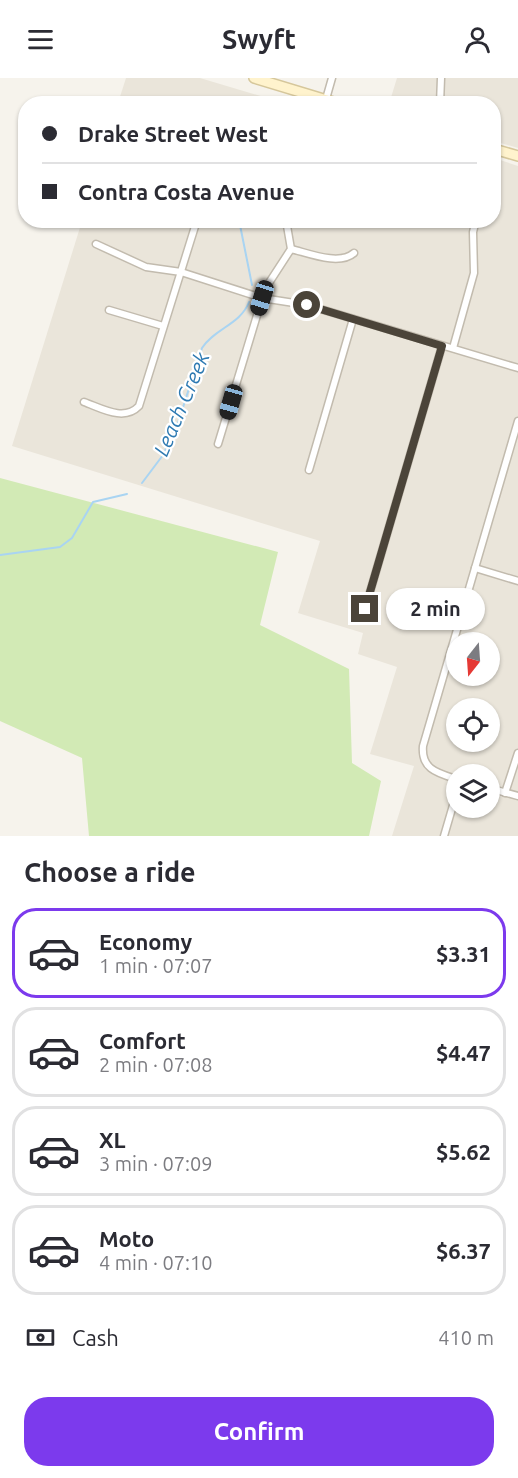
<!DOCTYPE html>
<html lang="en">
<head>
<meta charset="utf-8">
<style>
  body { margin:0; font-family:Ubuntu,sans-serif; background:#f7f7f7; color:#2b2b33; height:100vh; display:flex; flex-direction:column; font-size:22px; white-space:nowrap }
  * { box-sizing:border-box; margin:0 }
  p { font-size:20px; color:#7c7c81 }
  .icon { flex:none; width:33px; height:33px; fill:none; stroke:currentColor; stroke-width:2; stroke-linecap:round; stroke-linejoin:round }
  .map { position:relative; height:758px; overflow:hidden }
  .details { display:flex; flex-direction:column; background:#fff; flex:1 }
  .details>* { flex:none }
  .hud { position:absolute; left:18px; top:18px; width:483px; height:132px; border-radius:24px; box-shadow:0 2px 4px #0004; display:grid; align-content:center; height:132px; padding:0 24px; background:#fff }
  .needle { width:39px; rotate:197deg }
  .fabs { position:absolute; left:446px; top:554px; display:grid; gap:12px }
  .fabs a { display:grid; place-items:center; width:54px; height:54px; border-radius:50%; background:#fff; box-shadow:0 2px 4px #0004; font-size:30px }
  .end { position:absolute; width:27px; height:27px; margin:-14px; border:8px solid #4b4439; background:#fff; box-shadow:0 0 0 3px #fff }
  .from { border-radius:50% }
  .bubble { position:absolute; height:42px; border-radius:21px; background:#fff; box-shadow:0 2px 4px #0004; font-size:20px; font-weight:600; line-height:42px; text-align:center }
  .car { position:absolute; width:18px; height:36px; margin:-18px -9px; border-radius:8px; box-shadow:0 0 4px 2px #0007; background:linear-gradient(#222 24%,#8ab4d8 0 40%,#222 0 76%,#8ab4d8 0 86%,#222 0) }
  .hud b { display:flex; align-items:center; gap:21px; height:57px; font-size:22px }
  .hud b+b { border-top:2px solid #e1e1e2 }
  .hud i { width:15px; height:15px; background:#2b2b33 }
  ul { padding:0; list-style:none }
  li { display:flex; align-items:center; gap:18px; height:90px; margin:0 12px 9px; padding:0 12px; border:3px solid #e1e1e2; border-radius:24px }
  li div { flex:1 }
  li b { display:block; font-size:22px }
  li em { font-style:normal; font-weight:600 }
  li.active { border-color:#7c3aed }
  li>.icon { width:54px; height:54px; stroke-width:1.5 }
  h2 { padding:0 24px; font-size:27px; line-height:72px }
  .pay { display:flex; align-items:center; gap:15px; height:66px; padding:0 24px; font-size:22px }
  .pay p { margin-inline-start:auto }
  .primary-button { display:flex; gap:12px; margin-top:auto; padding:12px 24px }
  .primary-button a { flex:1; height:69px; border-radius:24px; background:#7c3aed; color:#fff; font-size:24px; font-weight:600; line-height:69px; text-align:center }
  header { display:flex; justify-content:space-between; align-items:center; height:78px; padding:0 24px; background:#fff; font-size:27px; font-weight:600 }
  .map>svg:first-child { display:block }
</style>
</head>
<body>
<header><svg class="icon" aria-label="menu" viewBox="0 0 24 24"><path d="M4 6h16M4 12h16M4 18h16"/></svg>Swyft<svg class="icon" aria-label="person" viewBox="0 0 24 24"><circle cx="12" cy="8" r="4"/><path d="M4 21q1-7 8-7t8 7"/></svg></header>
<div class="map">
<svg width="518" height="758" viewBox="0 0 518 758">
  <rect width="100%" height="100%" fill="#f6f3ec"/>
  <!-- residential -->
  <g fill="#eae5da" fill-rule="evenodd">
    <path d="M126,0H200L284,25H118Z"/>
    <path d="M397,0H518V70L494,63V26H389Z"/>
    <path d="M494,80L518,88V758H392L414,688L370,676L397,589L358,576L363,555L298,535L320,463L12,368L82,143L494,142ZM456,564H489V597H456ZM456,630H489V663H456ZM456,696H489V729H456Z"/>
  </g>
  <!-- green -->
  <path fill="#d2eab5" d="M0,400L278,474L260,547L349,591L352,685L381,703L369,758H89L82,680L0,643Z"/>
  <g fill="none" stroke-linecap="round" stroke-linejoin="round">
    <!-- stream -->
    <g stroke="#a9d4f2" stroke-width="2">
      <path d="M239,142L252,207"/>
      <path d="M142,405L163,377L178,345L202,270C215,250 240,247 249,224"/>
      <path d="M0,477L60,469L72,460L93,424L127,416"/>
    </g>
    <!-- street casing -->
    <g stroke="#c2bbae" stroke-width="9">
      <g id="street">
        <path d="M326,21L332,0"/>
        <path d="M440,26L441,0"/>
        <path d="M182,142L196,147"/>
        <path d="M96,166L146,189L181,194L262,220L307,227L518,290"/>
        <path d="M291,171C308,175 339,188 354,175"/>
        <path d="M109,232L163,248"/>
        <path d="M453,270L474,195L473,154L476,142"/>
        <path d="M84,324C101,330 124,344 139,328L197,142"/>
        <path d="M218,366L265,211L291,171L286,142"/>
        <path d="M309,392L353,241"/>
        <path d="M475,490L518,503"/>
        <path d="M365,531L442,268"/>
        <path d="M456,701C437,695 421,691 423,668L518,343"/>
        <path d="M489,710L518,718"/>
        <path d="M505,715L518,675"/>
        <path d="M444,758L456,717"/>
      </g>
    </g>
    <!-- secondary casing -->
    <g stroke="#d6c79b" stroke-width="12">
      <g id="secondary">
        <path d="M254,0L340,26"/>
        <path d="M494,71L518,78"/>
      </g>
    </g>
    <!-- street -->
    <use href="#street" stroke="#fff" stroke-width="6"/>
    <!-- secondary -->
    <use href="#secondary" stroke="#fff3cd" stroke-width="9"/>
  </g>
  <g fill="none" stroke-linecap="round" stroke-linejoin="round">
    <!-- route -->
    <path stroke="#4b4439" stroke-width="8" d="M307,227L442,268L365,531"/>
  </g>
  <g text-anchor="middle" stroke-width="4.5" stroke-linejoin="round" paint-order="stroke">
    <!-- water labels -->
    <g font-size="21" font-style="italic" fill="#2e7ab2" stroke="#fff">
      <text transform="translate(182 326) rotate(-67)" y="7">Leach Creek</text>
    </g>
  </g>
</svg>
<div class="fabs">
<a><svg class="needle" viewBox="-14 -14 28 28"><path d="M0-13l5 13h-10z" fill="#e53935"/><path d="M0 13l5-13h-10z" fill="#7c7c81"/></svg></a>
<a><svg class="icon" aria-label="locate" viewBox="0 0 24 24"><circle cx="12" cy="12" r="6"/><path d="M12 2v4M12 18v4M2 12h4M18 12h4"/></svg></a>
<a><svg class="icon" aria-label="layers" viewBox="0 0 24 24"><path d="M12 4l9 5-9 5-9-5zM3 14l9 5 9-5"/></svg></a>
</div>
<i class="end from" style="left:307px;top:227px"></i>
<i class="end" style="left:365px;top:531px"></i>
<div class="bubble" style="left:386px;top:510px;width:99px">2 min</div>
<i class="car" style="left:262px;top:220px;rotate:197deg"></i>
<i class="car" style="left:231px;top:324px;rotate:196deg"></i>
<div class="hud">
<b><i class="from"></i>Drake Street West</b>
<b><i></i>Contra Costa Avenue</b>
</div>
</div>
<section class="details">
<h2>Choose a ride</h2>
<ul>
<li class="active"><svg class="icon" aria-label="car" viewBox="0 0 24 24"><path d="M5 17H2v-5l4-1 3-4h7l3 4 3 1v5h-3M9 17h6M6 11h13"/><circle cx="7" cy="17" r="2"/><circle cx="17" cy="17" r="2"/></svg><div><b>Economy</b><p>1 min · 07:07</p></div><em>$3.31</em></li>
<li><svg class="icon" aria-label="car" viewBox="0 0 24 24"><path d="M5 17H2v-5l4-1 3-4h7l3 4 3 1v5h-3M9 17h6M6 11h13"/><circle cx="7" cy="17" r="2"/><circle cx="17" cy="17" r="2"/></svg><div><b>Comfort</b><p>2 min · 07:08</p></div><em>$4.47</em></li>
<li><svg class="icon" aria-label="car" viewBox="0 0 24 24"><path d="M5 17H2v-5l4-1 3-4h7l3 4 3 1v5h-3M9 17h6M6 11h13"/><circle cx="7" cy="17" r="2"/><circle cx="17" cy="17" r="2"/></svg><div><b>XL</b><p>3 min · 07:09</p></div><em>$5.62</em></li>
<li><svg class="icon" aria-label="car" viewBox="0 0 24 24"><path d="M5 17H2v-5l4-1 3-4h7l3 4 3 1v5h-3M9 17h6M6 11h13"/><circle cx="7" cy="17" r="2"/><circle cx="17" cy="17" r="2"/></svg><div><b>Moto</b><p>4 min · 07:10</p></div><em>$6.37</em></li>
</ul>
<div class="pay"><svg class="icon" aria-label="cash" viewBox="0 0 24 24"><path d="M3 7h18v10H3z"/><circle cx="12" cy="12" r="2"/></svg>Cash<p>410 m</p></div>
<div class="primary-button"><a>Confirm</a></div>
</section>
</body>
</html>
